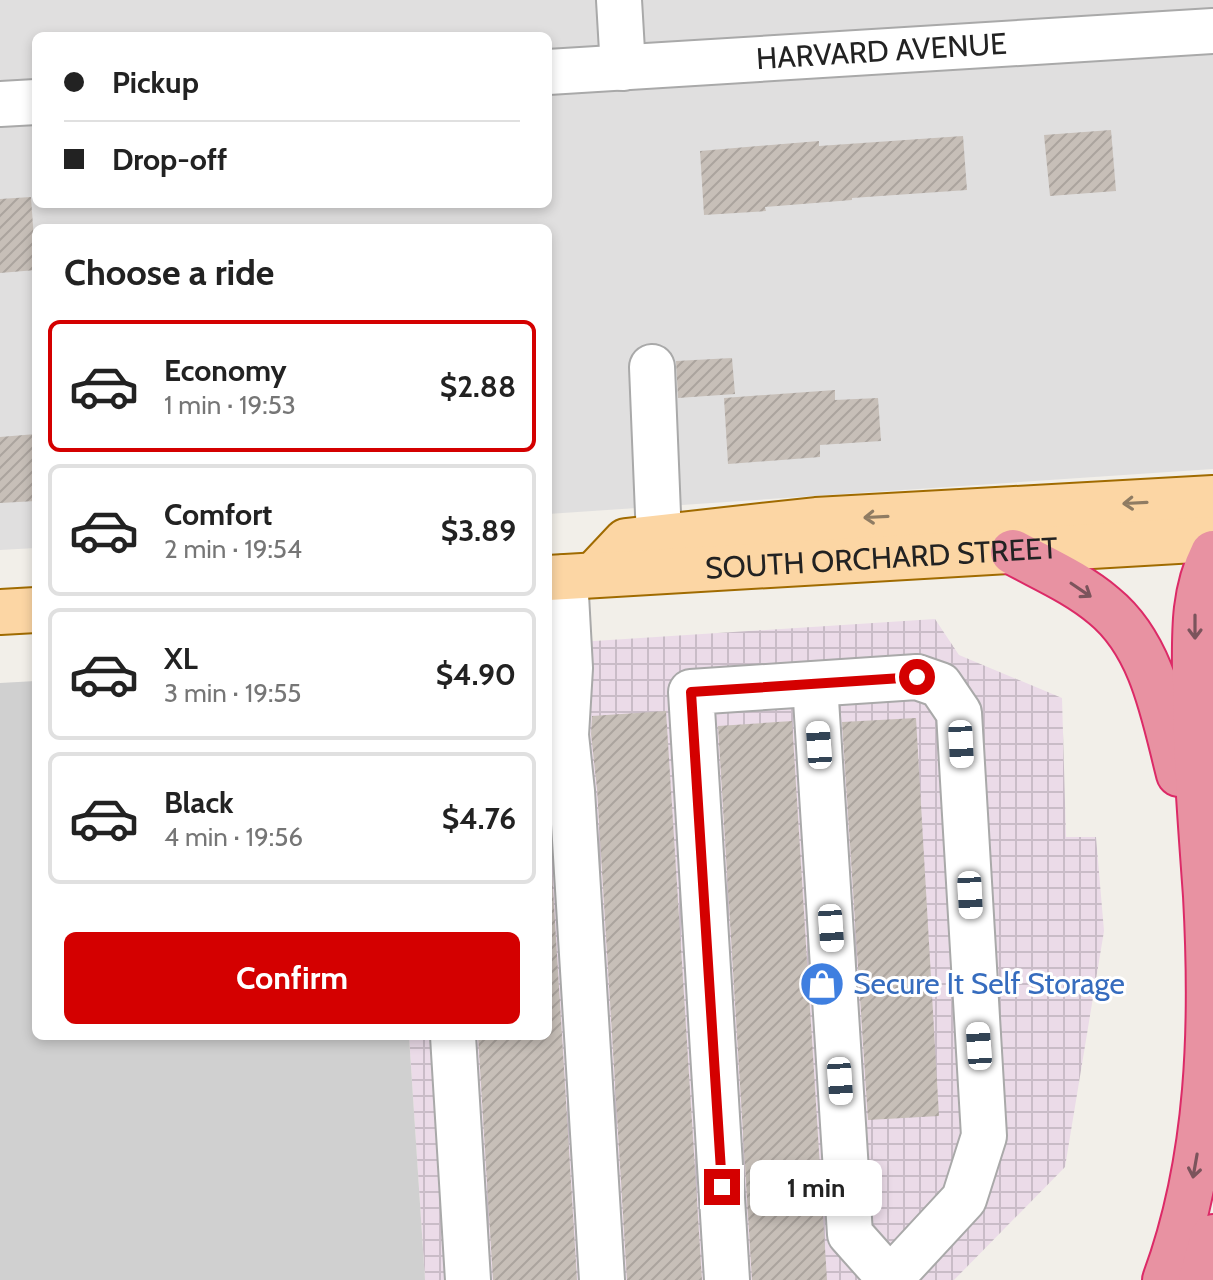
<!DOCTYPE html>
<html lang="en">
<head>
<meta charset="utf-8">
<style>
  body { margin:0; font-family:Cabin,sans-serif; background:#f2f2f2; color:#222; height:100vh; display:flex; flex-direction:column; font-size:30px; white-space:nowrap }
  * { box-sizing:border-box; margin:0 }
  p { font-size:26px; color:#767676 }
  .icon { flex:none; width:44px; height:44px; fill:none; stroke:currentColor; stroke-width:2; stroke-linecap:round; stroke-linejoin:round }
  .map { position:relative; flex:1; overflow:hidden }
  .details { position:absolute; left:32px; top:224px; width:520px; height:816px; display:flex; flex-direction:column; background:#fff; border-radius:12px; box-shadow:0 4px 12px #0003 }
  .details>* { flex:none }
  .guide { position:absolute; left:32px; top:32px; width:520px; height:176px; border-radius:12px; box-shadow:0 4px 12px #0003; display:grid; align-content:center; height:176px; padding:0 32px; background:#fff }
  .end { position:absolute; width:36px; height:36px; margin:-18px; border:10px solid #d40000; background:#fff; box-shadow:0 0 0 4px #fff }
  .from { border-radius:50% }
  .bubble { position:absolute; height:56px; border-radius:12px; background:#fff; box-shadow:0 4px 12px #0003; font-size:26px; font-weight:700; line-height:56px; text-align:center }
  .car { position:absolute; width:24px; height:48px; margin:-24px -12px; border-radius:10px; box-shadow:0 0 6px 2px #0007; background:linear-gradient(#fff 24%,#345 0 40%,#fff 0 76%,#345 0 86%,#fff 0) }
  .guide b { display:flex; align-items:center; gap:28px; height:76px; font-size:30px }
  .guide b+b { border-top:2px solid #e0e0e0 }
  .guide i { width:20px; height:20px; background:#222 }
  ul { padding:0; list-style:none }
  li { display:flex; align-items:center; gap:24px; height:132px; margin:0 16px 12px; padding:0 16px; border:4px solid #e0e0e0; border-radius:12px }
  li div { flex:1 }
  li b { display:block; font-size:30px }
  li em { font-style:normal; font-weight:700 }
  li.on { border-color:#d40000 }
  li>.icon { width:72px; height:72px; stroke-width:1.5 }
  h2 { padding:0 32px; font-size:36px; line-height:96px }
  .primary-button { display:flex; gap:16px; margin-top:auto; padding:16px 32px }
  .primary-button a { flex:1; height:92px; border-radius:12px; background:#d40000; color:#fff; font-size:32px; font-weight:700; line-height:92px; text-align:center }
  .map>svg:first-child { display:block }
</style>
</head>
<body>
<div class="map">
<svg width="1213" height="1280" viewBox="0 0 1213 1280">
  <defs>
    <pattern id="industrial-grid" width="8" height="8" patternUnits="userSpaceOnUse" patternTransform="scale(2)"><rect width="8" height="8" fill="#ebdbe8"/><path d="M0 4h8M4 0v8" fill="none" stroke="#c9bcc7"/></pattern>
    <pattern id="building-hatch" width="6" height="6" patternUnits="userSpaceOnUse" patternTransform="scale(2)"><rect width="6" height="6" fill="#c7bfb8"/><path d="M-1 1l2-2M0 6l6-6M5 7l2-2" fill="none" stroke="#aba49e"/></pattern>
  </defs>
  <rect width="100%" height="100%" fill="#f2efe9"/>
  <!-- residential -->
  <path fill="#e0dfdf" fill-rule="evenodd" d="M0,0H1213V469L548,514V228H36V548L0,550ZM36,36H548V204H36Z"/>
  <!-- industrial -->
  <path fill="url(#industrial-grid)" d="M935,619L959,655L1062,698L1066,837H1096L1104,931L1065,1167L954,1280H425L409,1036H548V644Z"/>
  <!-- religious -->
  <path fill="#d0d0d0" d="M36,681V1036H409L425,1280H0V683Z"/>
  <!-- building -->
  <g fill="url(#building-hatch)">
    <path d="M1111,130L1116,191L1050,196L1044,135Z"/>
    <path d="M963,136L967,190L852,198V200L765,207L766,211L704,215L700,151L819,141V146Z"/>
    <path d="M31,197L36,270L0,273V199Z"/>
    <path d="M732,358L735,394L678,398L676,361Z"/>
    <path d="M835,390V400L878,398L881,441L820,445V457L728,464L724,398Z"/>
    <path d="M36,434V501L0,503V437Z"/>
    <path d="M666,711L702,1280H627L597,789L591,734L592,716Z"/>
    <path d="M916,718L939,1116L868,1120L842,722Z"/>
    <path d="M792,721L827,1280H752L718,726Z"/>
    <path d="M548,808L577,1280H493L478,1036H548Z"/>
  </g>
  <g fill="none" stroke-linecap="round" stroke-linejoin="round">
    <!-- minor casing -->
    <g stroke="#a9a9a9" stroke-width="48">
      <g id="minor">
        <path d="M619,0L623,68"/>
        <path id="s1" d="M548,72L1213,31"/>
        <path d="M0,104L36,102"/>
        <path d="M652,367L659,538"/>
        <path d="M565,577L570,668L566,735L572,791L602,1280"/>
        <path d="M815,684L850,1234L890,1279"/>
        <path d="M453,1036L468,1280"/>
        <path d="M727,1280L691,692L917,677L940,685L959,713L984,1136L964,1199L889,1280"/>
      </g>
    </g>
    <!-- major casing -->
    <g stroke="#a06b00" stroke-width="48">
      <g id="major">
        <path d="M595,574L626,541L816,520L1213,498"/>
        <path id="s2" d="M548,578L1213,539"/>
        <path d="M0,612L36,610"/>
      </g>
    </g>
    <!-- highway casing -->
    <g stroke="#dc2a67" stroke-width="48">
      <g id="highway">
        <path d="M1013,552C1044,569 1077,583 1104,606C1153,646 1164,716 1179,774"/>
        <path d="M1165,1280C1210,1158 1213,1024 1206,896C1201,825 1195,754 1195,683C1195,637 1192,595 1213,553"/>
        <path d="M1201,1280L1213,1237"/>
      </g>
    </g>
    <!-- minor -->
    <use href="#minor" stroke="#fff" stroke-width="44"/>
    <!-- major -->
    <use href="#major" stroke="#fcd6a4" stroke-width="44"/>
    <!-- highway -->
    <use href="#highway" stroke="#e892a2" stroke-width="44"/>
  </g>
  <!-- one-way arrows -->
  <defs><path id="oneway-shaft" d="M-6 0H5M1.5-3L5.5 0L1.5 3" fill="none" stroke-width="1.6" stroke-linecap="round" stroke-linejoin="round" transform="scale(2)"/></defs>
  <g stroke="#8f7c63">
    <use href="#oneway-shaft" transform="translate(1135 503) rotate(177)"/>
    <use href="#oneway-shaft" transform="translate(876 517) rotate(177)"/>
  </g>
  <g stroke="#7b545c">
    <use href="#oneway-shaft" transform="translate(1081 590) rotate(34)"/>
    <use href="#oneway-shaft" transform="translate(1195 627) rotate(90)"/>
    <use href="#oneway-shaft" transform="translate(1195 1166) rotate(100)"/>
  </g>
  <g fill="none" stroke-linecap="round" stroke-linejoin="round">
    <!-- route -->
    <path stroke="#d40000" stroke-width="10" d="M722,1187L691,692L917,677"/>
  </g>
  <!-- icons -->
  <defs>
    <g id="shop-disc" transform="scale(2.3)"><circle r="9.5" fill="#3f7fe0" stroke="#fff"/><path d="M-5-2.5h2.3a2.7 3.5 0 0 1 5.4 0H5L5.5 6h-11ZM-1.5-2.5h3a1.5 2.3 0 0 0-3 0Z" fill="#fff"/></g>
  </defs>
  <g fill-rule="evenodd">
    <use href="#shop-disc" x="822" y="984"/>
  </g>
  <g text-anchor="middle" stroke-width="6" stroke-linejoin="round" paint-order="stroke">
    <!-- street labels -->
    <g font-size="30" fill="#222" stroke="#fff">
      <text dy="10" stroke="none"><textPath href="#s1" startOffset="334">HARVARD AVENUE</textPath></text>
      <text dy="10" stroke="none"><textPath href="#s2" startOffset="334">SOUTH ORCHARD STREET</textPath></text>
    </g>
    <!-- shop labels -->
    <g font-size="30" fill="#366cbe" stroke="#fff" text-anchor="start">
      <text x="853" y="994">Secure It Self Storage</text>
    </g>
  </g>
</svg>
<i class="end from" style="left:917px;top:677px"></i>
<i class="end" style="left:722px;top:1187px"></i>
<div class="bubble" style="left:750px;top:1160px;width:132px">1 min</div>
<i class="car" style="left:961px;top:744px;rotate:177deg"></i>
<i class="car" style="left:819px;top:745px;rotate:356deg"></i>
<i class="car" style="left:970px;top:895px;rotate:177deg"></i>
<i class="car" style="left:831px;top:928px;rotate:176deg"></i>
<i class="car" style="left:979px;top:1046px;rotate:356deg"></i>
<i class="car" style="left:840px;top:1081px;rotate:176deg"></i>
<div class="guide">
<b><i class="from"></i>Pickup</b>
<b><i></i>Drop-off</b>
</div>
<section class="details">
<h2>Choose a ride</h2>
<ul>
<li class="on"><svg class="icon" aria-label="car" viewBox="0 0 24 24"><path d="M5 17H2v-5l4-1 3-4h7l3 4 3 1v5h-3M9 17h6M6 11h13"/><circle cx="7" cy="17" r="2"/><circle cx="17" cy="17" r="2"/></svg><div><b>Economy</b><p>1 min · 19:53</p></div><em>$2.88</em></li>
<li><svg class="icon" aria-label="car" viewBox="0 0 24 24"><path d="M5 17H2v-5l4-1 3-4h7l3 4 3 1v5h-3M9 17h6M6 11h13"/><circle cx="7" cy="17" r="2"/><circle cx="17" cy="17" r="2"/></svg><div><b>Comfort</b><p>2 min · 19:54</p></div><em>$3.89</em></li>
<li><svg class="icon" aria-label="car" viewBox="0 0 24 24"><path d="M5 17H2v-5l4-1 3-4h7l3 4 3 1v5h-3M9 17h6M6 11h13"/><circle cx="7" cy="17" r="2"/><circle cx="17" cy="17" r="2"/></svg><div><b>XL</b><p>3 min · 19:55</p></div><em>$4.90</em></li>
<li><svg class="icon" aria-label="car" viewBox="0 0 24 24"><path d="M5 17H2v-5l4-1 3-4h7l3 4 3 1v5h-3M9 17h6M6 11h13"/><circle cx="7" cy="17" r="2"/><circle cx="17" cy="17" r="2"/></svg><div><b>Black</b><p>4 min · 19:56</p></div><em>$4.76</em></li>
</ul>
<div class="primary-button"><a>Confirm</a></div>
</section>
</div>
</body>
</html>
